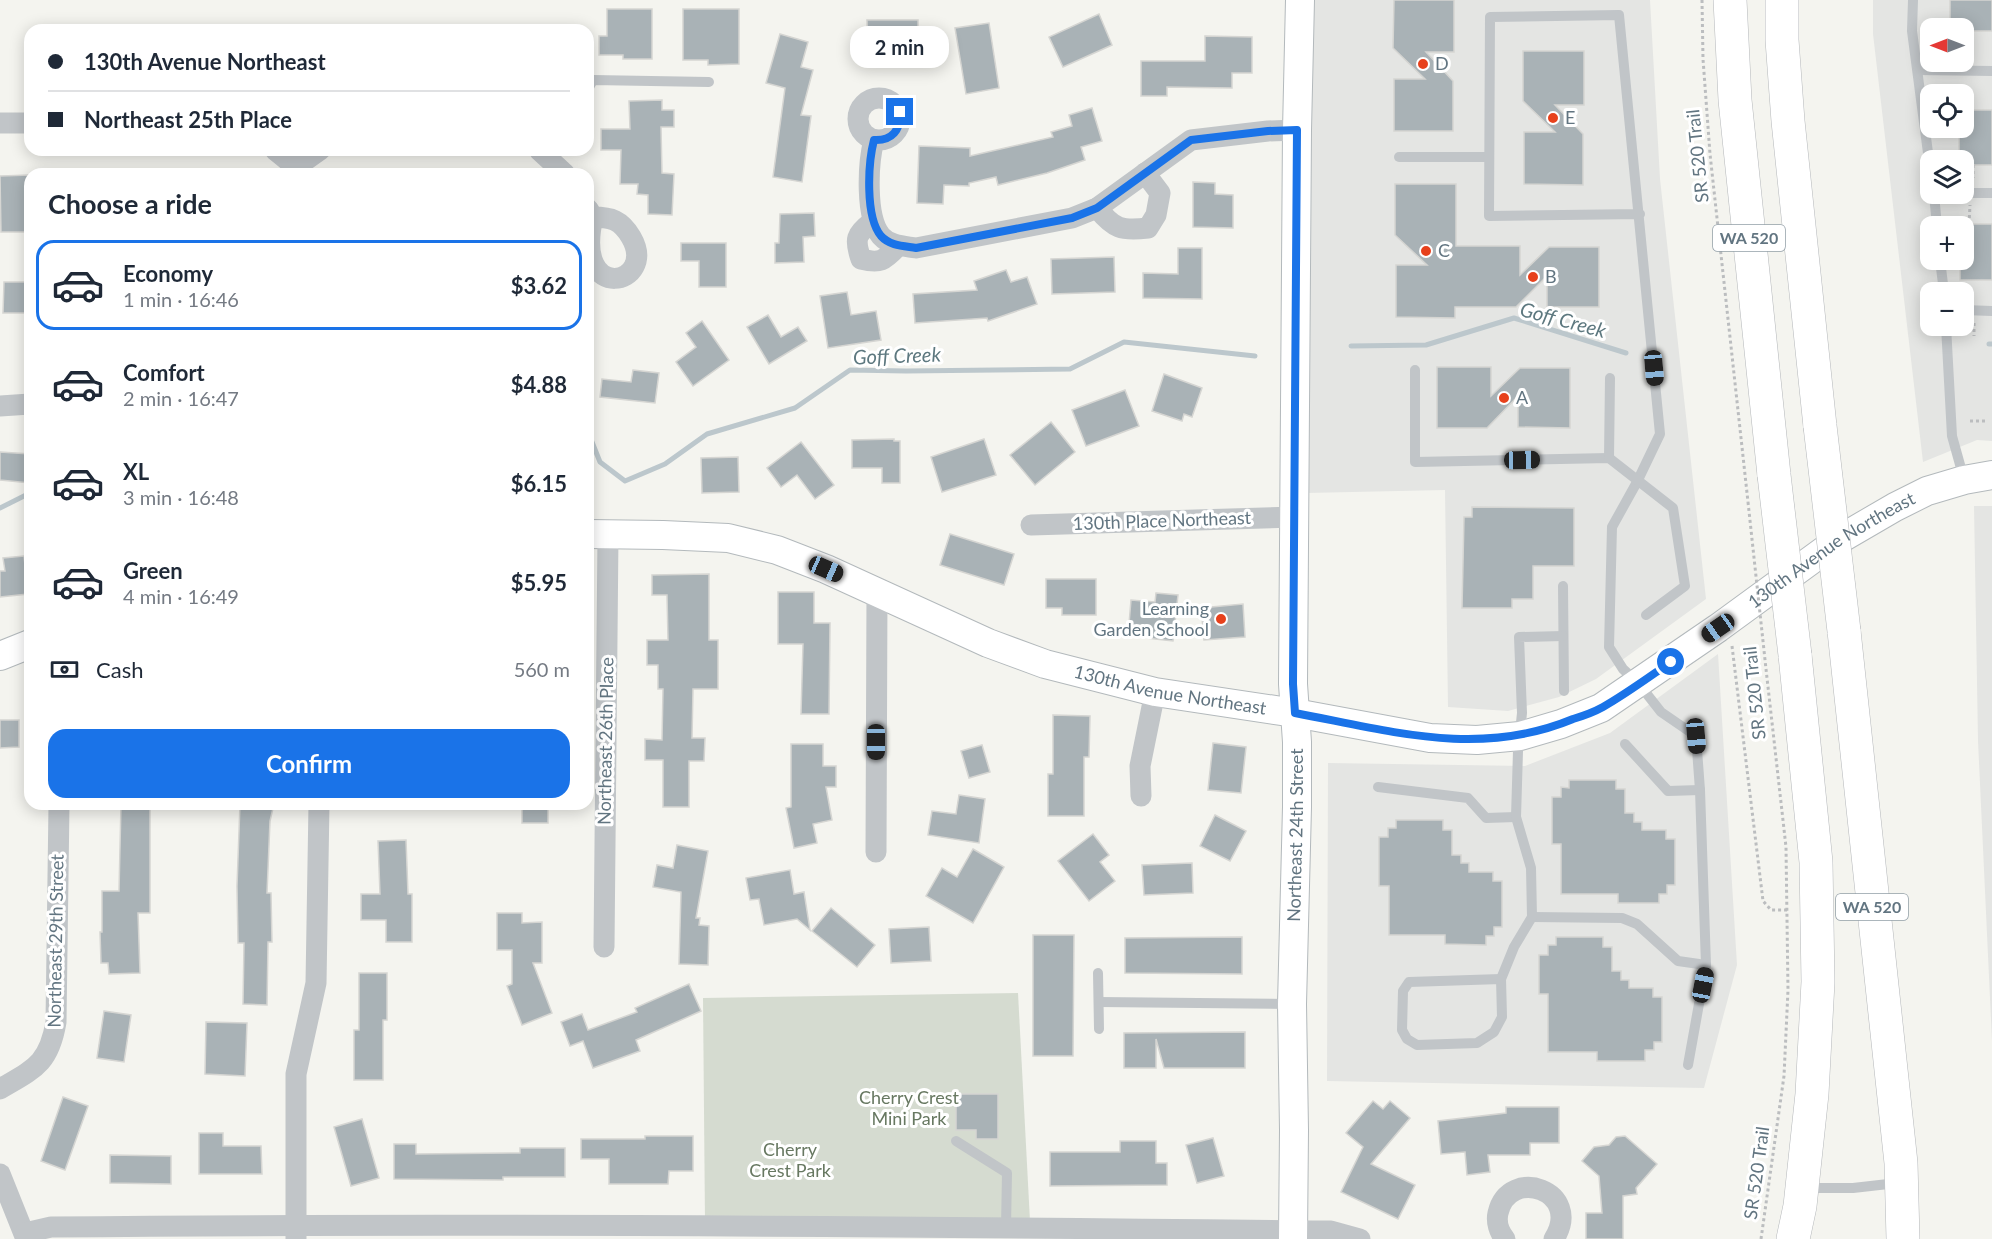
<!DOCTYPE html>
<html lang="en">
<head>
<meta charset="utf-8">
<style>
  body { margin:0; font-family:Lato,sans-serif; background:#f2f2f3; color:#1f2937; height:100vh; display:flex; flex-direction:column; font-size:22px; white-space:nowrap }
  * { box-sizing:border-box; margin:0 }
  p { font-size:20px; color:#747a83 }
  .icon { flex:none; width:33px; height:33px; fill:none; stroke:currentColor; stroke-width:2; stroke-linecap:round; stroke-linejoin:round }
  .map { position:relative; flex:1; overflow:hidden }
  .panel { position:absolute; left:24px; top:168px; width:570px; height:642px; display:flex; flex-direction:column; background:#fff; border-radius:18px; box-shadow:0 3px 15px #0003 }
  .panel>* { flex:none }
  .top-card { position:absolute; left:24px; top:24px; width:570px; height:132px; border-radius:18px; box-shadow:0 3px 15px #0003; display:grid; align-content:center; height:132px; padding:0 24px; background:#fff }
  .needle { width:39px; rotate:270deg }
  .tools { position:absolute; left:1920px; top:18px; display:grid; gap:12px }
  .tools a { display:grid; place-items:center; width:54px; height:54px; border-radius:12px; background:#fff; box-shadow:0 3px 15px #0003; font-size:30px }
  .end { position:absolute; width:27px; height:27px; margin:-14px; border:8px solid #1a73e8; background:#fff; box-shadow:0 0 0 3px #fff }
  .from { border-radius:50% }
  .bubble { position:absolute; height:42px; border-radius:18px; background:#fff; box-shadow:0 3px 15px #0003; font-size:20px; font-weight:700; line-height:42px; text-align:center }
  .car { position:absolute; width:18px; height:36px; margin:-18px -9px; border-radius:8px; box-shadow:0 0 4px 2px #0007; background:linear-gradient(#222 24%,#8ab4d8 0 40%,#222 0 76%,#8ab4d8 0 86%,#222 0) }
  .top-card b { display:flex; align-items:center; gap:21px; height:57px; font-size:22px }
  .top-card b+b { border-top:2px solid #e0e1e3 }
  .top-card i { width:15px; height:15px; background:#1f2937 }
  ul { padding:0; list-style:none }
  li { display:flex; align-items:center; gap:18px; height:90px; margin:0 12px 9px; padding:0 12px; border:3px solid transparent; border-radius:18px }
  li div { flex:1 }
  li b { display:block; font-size:22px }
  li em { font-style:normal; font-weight:700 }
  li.on { border-color:#1a73e8 }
  li>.icon { width:54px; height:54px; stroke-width:1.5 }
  h2 { padding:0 24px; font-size:27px; line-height:72px }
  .pay { display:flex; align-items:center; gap:15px; height:66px; padding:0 24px; font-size:22px }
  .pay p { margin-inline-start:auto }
  .button { display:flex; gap:12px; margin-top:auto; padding:12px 24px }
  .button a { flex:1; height:69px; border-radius:18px; background:#1a73e8; color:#fff; font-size:24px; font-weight:700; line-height:69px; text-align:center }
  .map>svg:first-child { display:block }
</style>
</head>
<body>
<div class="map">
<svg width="1992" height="1239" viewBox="0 0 1992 1239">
  <rect width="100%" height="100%" fill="#f4f4ef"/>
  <!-- built -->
  <g fill="#e4e5e3" fill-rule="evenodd">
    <path d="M1311,0H1650L1660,179L1706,599L1596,679L1559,697L1508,711L1448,707L1445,490L1306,493Z"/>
    <path d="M1873,0H1992V441L1977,440L1923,462L1873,34ZM1930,28H1964V62H1930ZM1930,94H1964V128H1930ZM1930,160H1964V194H1930ZM1930,226H1964V260H1930ZM1930,292H1964V326H1930Z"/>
    <path d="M1974,506H1992V1041L1978,741Z"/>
    <path d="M1718,654L1737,965L1704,1088L1327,1081L1328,763L1525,766L1610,733Z"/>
  </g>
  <!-- green -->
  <path fill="#d5dbd0" d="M1018,993L1030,1221L705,1222L703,998Z"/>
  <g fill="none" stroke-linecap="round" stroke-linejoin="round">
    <!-- stream -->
    <g stroke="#bcc7cc" stroke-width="5">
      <path d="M1989,344H1992"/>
      <path d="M1351,346L1426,345L1514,318L1626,353"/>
      <path d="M588,432L600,462L625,481L665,464L707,434L795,408L850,370L906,371L1070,369L1124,342L1255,356"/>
      <path d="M0,508L30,493"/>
    </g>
  </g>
  <!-- building -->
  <g fill="#a9b2b6" stroke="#d5d5d2" stroke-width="1.5">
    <path d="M1394,0H1454V52H1426L1453,81V131H1394V79H1425L1393,48Z"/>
    <path d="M1950,0H1992V31H1964V28H1950Z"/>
    <path d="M607,9H652V59H623V55H599V36H607Z"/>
    <path d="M683,9H739V64L708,65V60H683Z"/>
    <path d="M1099,14L1112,45L1063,67L1049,37Z"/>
    <path d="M867,20H918V61H889V50H868Z"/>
    <path d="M989,23L999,88L966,94L955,28Z"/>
    <path d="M780,34L808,42L801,67L813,70L801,115L811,116L802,182L773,177L785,88L766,83Z"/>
    <path d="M1205,36L1252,37V73H1232V88L1167,87V96H1141V61H1205Z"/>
    <path d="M1523,51H1584V105H1555L1583,134V185L1524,184V132H1555L1523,101Z"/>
    <path d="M662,100V110H674V127H661L662,173L674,174L672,215L648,214V195L637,194L638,184H620L621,150H601V129H630L629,101Z"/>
    <path d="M1092,108L1102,141L1081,147L1085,160L1047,173L998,185L996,177L969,183V186L944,185L943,204L917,203L919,146L970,148V156L1053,137L1051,132L1072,126L1069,115Z"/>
    <path d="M1964,110H1992V165H1964V160H1959V128H1964Z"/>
    <path d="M30,175V232H1L0,176Z"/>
    <path d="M1193,182L1215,183V194L1233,195V228L1193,227Z"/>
    <path d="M1395,184H1456V246H1520V275L1549,247H1599V307H1547V276L1516,307H1455V318L1396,317V265H1427L1395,235Z"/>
    <path d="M814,213L815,236L803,237L804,262L775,263V243H779L780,214Z"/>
    <path d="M1964,224H1992V280H1960V260H1964Z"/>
    <path d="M681,243H726V287H699V261H681Z"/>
    <path d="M1178,248H1202V299L1143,298V273L1178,274Z"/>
    <path d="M1114,257L1115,292L1052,294L1051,259Z"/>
    <path d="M1006,270L1011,282L1027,277L1037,304L988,321L987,318L915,323L913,294L977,290L974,281Z"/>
    <path d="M4,282H30V313H3Z"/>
    <path d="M847,292L851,315L876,311L881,340L828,348L820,296Z"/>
    <path d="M768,315L781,337L798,327L807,341L769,364L747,327Z"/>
    <path d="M702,321L729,360L693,386L676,362L696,347L686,333Z"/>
    <path d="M1437,367H1491V396L1520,368H1570V428L1518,427V396L1487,428H1437Z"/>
    <path d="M633,370L659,373L655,403L600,397L602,379L631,382Z"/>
    <path d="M1164,374L1202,388L1192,417L1184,414L1182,421L1152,411Z"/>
    <path d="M1125,390L1139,426L1086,446L1072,410Z"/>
    <path d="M1051,422L1075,452L1035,485L1010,455Z"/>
    <path d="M894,439V441H900V483H882V468H852V440Z"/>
    <path d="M984,439L996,475L942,492L931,457Z"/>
    <path d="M801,442L834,485L815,499L797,475L781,487L767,468Z"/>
    <path d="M0,452L30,454V483L0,480Z"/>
    <path d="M738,457L739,492L702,493L701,458Z"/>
    <path d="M1472,507L1574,508V566H1533V599H1512V608H1462L1464,517H1472Z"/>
    <path d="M950,534L1014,554L1004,585L940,565Z"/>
    <path d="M24,556L28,594L0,597V571H5L3,558Z"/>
    <path d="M709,574V640H718V689H693L692,738H705L704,761H689V807H663V760H645V739L662,740L663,689H658V665H647V640H668L667,595H652V575Z"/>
    <path d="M1046,579H1096V615H1062V608H1046Z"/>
    <path d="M778,592H814V623H830L829,714H801L803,644H778Z"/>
    <path d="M1156,593L1178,595L1173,641L1128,636L1131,600L1155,602Z"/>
    <path d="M1243,604L1245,637L1204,640L1201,608Z"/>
    <path d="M1053,715L1090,716L1089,757H1084V816H1048V774H1053Z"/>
    <path d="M0,720H19V747L0,748Z"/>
    <path d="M1213,743L1246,747L1241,793L1208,790Z"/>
    <path d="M791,744H823V766H836V787H826L832,820L813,824L817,843L794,848L786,808L791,807Z"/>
    <path d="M982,745L990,772L969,778L961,751Z"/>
    <path d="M1569,780H1616V789H1625V813H1634V822H1642V830H1666V839H1675V885H1667V894H1659V903H1618V894H1561V844H1552V797H1561V787L1569,788Z"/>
    <path d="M959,795L985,799L979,843L928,835L932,811L956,814Z"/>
    <path d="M121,804H150V913H138L140,973L109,974L108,963H101L100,932H102V891H119Z"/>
    <path d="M240,804H274L270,821L267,893H271L272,942H268L267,1005L243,1004L244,943H238L237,886Z"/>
    <rect x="522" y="804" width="26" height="19"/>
    <path d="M1215,815L1246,831L1230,861L1200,846Z"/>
    <path d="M1396,820H1443V830H1452V855H1461V863H1469V872H1493V881H1502V927H1494V936H1486V945L1445,944V935H1389V886H1379V837H1388V828H1396Z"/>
    <path d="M1093,834L1109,855L1100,862L1115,881L1089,901L1058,861Z"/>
    <path d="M406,840L408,894H412V942H386V920H361V894H380L378,841Z"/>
    <path d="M677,845L708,851L696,918H700L699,925L709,926L708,965L679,964L681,892L653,887L657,865L673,868Z"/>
    <path d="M973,849L1004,867L973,923L926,896L942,868L957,877Z"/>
    <path d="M1192,863L1193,893L1144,895L1142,865Z"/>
    <path d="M790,870L794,894L804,892L810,930L797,919L764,925L759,899L750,900L746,878Z"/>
    <path d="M831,908L875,945L857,967L812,931Z"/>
    <path d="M497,913H522V923L542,922V963H533L552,1013L522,1025L507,986L512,984V950H497Z"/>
    <path d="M929,927L931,961L891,963L889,929Z"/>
    <path d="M1033,935H1074L1073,1056H1033Z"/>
    <path d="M1242,937V974L1125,973V938Z"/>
    <path d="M1556,937H1603V947H1612V971H1621V980H1629V988H1653V997H1662V1042H1654V1050H1645V1061H1597V1052H1548V994H1539V955H1548V945H1556Z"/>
    <path d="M359,973H387V1020H383V1080H354V1030H359Z"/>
    <path d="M689,984L701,1011L636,1040L640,1051L593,1068L583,1041L570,1046L561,1022L582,1014L588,1030L637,1012L635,1008Z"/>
    <path d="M104,1011L131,1015L124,1062L97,1058Z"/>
    <path d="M206,1022L247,1023L245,1076L205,1074Z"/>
    <path d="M1245,1032V1068H1164L1156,1039V1068H1124V1033Z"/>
    <path d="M956,1094H998V1139H976V1130H956Z"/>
    <path d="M63,1097L88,1106L65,1170L41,1161Z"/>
    <path d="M1373,1101L1383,1109L1390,1101L1410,1118L1371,1164L1415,1185L1398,1219L1341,1192L1363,1147L1346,1133Z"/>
    <path d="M1506,1107H1559V1143H1530V1155H1488L1490,1172L1467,1175L1465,1152L1441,1154L1438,1121L1506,1113Z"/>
    <path d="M362,1119L379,1178L351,1186L334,1127Z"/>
    <path d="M199,1133H223V1146H261L262,1174H199Z"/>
    <path d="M645,1136H693V1171H669L668,1184H609V1159H581V1139H645Z"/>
    <path d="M1625,1136L1657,1164L1636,1188L1637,1194L1623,1196V1239H1586V1213H1602L1599,1176L1582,1161L1594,1147L1609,1145L1616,1137Z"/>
    <path d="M1213,1138L1224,1176L1197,1183L1186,1145Z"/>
    <path d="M1120,1141H1156V1163H1167V1185L1050,1186V1152H1120Z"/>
    <path d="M394,1144H416V1154L520,1153V1148H565V1177H503V1180L394,1179Z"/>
    <path d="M110,1155L171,1156V1184L110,1183Z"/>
  </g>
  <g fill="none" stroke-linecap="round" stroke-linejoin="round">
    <!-- secondary casing -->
    <g stroke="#b3b9bc" stroke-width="30">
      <g id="secondary">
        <path id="s1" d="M588,534L663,535L728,538L777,550L826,569L988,643L1045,664L1155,692L1295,713L1430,738L1477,740L1520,736L1561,724L1601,708L1718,628L1840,539L1895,507L1927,491L1964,480L1992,475"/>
        <path d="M0,656L30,644"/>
        <path id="s2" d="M1293,1239L1294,1130L1292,1004L1297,807V742L1293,684L1297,130L1300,0"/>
      </g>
    </g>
    <!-- highway casing -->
    <g stroke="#b4b7ba" stroke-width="34">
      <g id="highway">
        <path d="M1730,0L1735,100L1774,475"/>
        <path d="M1782,0V40L1788,121L1820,426"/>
        <path d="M1844,631L1901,1163L1903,1239"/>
        <path d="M1793,1239L1800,1206L1812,1094L1818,982L1816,862L1795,655"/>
      </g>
    </g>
    <!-- path -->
    <g stroke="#bbbdbf" stroke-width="3" stroke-dasharray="3 3" stroke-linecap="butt">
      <path d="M1702,0L1703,59L1710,154L1748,502"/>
      <path d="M1973,165V178"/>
      <path d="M1969,224L1970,205"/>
      <path d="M1974,323V336"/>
      <path d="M1970,421H1987"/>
      <path d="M1732,646L1763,901L1771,910H1788"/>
      <path d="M1761,1239L1784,1076L1788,990L1786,847L1766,669"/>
    </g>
    <!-- lane -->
    <g stroke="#c1c5c8" stroke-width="10">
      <path d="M1913,0L1912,31L1930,168"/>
      <path d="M1918,70L1992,71"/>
      <path d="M588,89L593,80L709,82"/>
      <path d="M1399,157H1489"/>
      <path d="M1964,193H1992"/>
      <path d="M1934,194L1937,226"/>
      <path d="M1640,214L1489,216L1490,17L1619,15L1660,434L1637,482L1612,527L1609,647L1623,669L1639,684L1661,712L1696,736L1700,790L1706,965L1688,1065"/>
      <path d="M1940,260L1944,292"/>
      <path d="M1964,310L1992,311"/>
      <path d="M1946,326L1952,436L1964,479"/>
      <path d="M1415,370V462L1609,458L1673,508L1685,586L1646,615"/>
      <path d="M1609,458L1610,378"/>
      <path d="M1563,586L1564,691"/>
      <path d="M1625,744L1668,791L1700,790"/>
      <path d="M1378,787L1468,798L1486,818L1516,817"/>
      <path d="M1532,917L1622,918L1637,924L1678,961L1706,965"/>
      <path d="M1098,973L1099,1029"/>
      <path d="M1501,979L1514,947L1532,917L1531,868L1516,817L1518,751L1522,713L1519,637L1563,636"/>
      <path d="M1501,979L1502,1017L1494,1032L1477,1043L1417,1045L1407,1039L1402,1030L1403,991L1409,982Z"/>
      <path d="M1099,1002L1292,1004"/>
      <path d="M956,1141L1007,1173L1006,1227"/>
      <path d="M1805,1188H1853L1897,1183"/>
    </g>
    <!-- street -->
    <g stroke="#c1c5c8" stroke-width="21">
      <circle cx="879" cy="119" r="21"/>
      <path d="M0,123H30"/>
      <path d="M874,140C868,163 865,217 881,236C890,246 904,246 916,248L1072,218L1097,208L1191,140L1268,131L1297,130"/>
      <path d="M275,150L296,167L300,174"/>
      <path d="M539,150L565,174"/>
      <path d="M296,167L320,150"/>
      <path d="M1097,208C1114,229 1121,231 1148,228L1156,215L1160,193L1145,173"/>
      <path d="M588,209L593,217C572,306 659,285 631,237C621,220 611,217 593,217"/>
      <path d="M872,222C856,234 854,239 861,259C880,264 884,261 898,246"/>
      <path d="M0,406L30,404"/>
      <path d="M1031,525L1294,517"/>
      <path d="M1141,796L1140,766L1155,692"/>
      <path d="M876,852L877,591"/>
      <path d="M604,947L608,535"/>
      <path d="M0,1089C34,1069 49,1064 56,1022L59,804"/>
      <path d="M0,1174L26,1239"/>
      <path d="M25,1233L51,1227C471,1223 892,1226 1312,1231H1331L1360,1239"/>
      <path d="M296,1238V1074L316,983L319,804"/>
      <path d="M1505,1239C1499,1232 1496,1222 1498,1213C1509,1165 1584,1191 1554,1239"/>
    </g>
    <!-- secondary -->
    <use href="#secondary" stroke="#fff" stroke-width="28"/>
    <!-- highway -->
    <use href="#highway" stroke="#fff" stroke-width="33"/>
    <!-- highway-bridge casing -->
    <g stroke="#b4b7ba" stroke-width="34" stroke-linecap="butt">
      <g id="highway-bridge">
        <path d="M1820,426L1844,631"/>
        <path d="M1774,475L1795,655"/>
      </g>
    </g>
    <!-- path-bridge -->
    <path stroke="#bbbdbf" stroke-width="3" stroke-dasharray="3 3" stroke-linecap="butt" d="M1748,502L1766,669"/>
    <!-- highway-bridge -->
    <use href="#highway-bridge" stroke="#fff" stroke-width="33"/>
  </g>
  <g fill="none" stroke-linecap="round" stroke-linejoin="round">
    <!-- route -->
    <path stroke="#1a73e8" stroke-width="8" d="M900,112C901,130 892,141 874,140C868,163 865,217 881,236C890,246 904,246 916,248L1072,218L1097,208L1191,140L1268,131L1297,130L1293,684L1295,713C1391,731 1479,758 1573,719C1583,716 1594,712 1603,707C1626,694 1649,677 1671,662"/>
  </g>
  <!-- markers -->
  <g fill="#e7411c" stroke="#fff" stroke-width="2">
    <circle cx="1423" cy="64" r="6"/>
    <circle cx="1553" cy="118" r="6"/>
    <circle cx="1426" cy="251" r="6"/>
    <circle cx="1533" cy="277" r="6"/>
    <circle cx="1504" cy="398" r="6"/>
    <circle cx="1221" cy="619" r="6"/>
  </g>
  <g text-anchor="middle" stroke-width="6" stroke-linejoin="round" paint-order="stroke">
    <!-- shield labels -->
    <g fill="#fff" stroke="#919ea7" stroke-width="1.5">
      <rect x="1713" y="225" width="72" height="26" rx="4.5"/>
      <rect x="1836" y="894" width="72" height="26" rx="4.5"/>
    </g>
    <g font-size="16" font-weight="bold" fill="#627581">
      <text x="1749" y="244">WA 520</text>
      <text x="1872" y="913">WA 520</text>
    </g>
    <!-- poi labels -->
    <g font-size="18" fill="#627581" stroke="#fff" text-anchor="start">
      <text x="1435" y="70">D</text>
      <text x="1565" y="124">E</text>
      <text x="1438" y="257">C</text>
      <text x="1545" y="283">B</text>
      <text x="1516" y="404">A</text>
      <text x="1209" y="615" text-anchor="end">Learning<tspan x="1209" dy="21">Garden School</tspan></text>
    </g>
    <!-- street labels -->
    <g font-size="18" fill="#627581" stroke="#fff">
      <text transform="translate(1698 156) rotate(-96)" y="6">SR 520 Trail</text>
      <text transform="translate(1162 521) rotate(-2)" y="6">130th Place Northeast</text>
      <text dy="6" stroke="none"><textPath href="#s1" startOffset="1330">130th Avenue Northeast</textPath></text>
      <text dy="6" stroke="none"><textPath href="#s1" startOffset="610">130th Avenue Northeast</textPath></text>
      <text transform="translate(1755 693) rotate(-96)" y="6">SR 520 Trail</text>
      <text transform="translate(606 741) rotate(-89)" y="6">Northeast 26th Place</text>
      <text dy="6" stroke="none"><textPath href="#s2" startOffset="404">Northeast 24th Street</textPath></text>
      <text transform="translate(56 941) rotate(-89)" y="6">Northeast 29th Street</text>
      <text transform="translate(1757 1173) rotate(-82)" y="6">SR 520 Trail</text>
    </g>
    <!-- park labels -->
    <g font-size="18" fill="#677861" stroke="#fff">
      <text x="909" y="1104">Cherry Crest<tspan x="909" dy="21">Mini Park</tspan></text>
      <text x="790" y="1156">Cherry<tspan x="790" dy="21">Crest Park</tspan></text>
    </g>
    <!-- water labels -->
    <g font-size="20" font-style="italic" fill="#5d787f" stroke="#fff">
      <text transform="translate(1563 320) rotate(15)" y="7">Goff Creek</text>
      <text transform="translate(897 356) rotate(-2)" y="7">Goff Creek</text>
    </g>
  </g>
</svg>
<div class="tools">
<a><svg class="needle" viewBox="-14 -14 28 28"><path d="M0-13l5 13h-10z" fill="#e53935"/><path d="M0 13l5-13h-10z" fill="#747a83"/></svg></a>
<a><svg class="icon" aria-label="locate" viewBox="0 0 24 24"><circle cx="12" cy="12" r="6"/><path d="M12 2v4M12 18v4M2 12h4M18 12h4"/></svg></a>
<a><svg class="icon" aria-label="layers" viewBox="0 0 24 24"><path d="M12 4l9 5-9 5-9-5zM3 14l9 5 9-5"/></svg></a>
<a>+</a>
<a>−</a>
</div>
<i class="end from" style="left:1671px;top:662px"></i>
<i class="end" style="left:900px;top:112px"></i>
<div class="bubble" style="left:850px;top:26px;width:99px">2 min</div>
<i class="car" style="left:1654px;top:368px;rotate:175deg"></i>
<i class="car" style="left:1522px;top:460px;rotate:89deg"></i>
<i class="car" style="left:826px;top:569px;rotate:114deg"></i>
<i class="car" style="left:1718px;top:628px;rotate:235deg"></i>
<i class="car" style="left:1696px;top:736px;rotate:175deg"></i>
<i class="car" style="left:876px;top:742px;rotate:180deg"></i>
<i class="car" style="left:1703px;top:985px;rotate:11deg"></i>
<div class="top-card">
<b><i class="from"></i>130th Avenue Northeast</b>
<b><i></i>Northeast 25th Place</b>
</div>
<section class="panel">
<h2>Choose a ride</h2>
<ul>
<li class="on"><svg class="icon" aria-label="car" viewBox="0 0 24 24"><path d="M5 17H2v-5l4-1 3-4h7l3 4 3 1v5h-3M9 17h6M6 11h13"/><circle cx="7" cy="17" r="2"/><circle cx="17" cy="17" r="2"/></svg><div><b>Economy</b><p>1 min · 16:46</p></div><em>$3.62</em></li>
<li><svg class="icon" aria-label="car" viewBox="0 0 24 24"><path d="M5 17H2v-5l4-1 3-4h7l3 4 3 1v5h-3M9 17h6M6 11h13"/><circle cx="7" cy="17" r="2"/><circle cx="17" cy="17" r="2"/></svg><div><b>Comfort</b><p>2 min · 16:47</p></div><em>$4.88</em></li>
<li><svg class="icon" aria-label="car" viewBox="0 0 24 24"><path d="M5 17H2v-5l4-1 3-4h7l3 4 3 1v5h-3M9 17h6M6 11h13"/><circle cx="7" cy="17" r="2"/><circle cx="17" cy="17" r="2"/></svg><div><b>XL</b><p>3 min · 16:48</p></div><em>$6.15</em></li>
<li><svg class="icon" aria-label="car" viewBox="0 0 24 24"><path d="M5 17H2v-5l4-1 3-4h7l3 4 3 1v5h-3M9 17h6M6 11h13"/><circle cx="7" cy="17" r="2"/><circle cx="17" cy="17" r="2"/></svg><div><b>Green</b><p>4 min · 16:49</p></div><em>$5.95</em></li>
</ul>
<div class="pay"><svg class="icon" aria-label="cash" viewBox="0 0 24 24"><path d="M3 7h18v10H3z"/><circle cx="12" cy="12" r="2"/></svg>Cash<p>560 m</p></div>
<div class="button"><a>Confirm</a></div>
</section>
</div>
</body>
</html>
